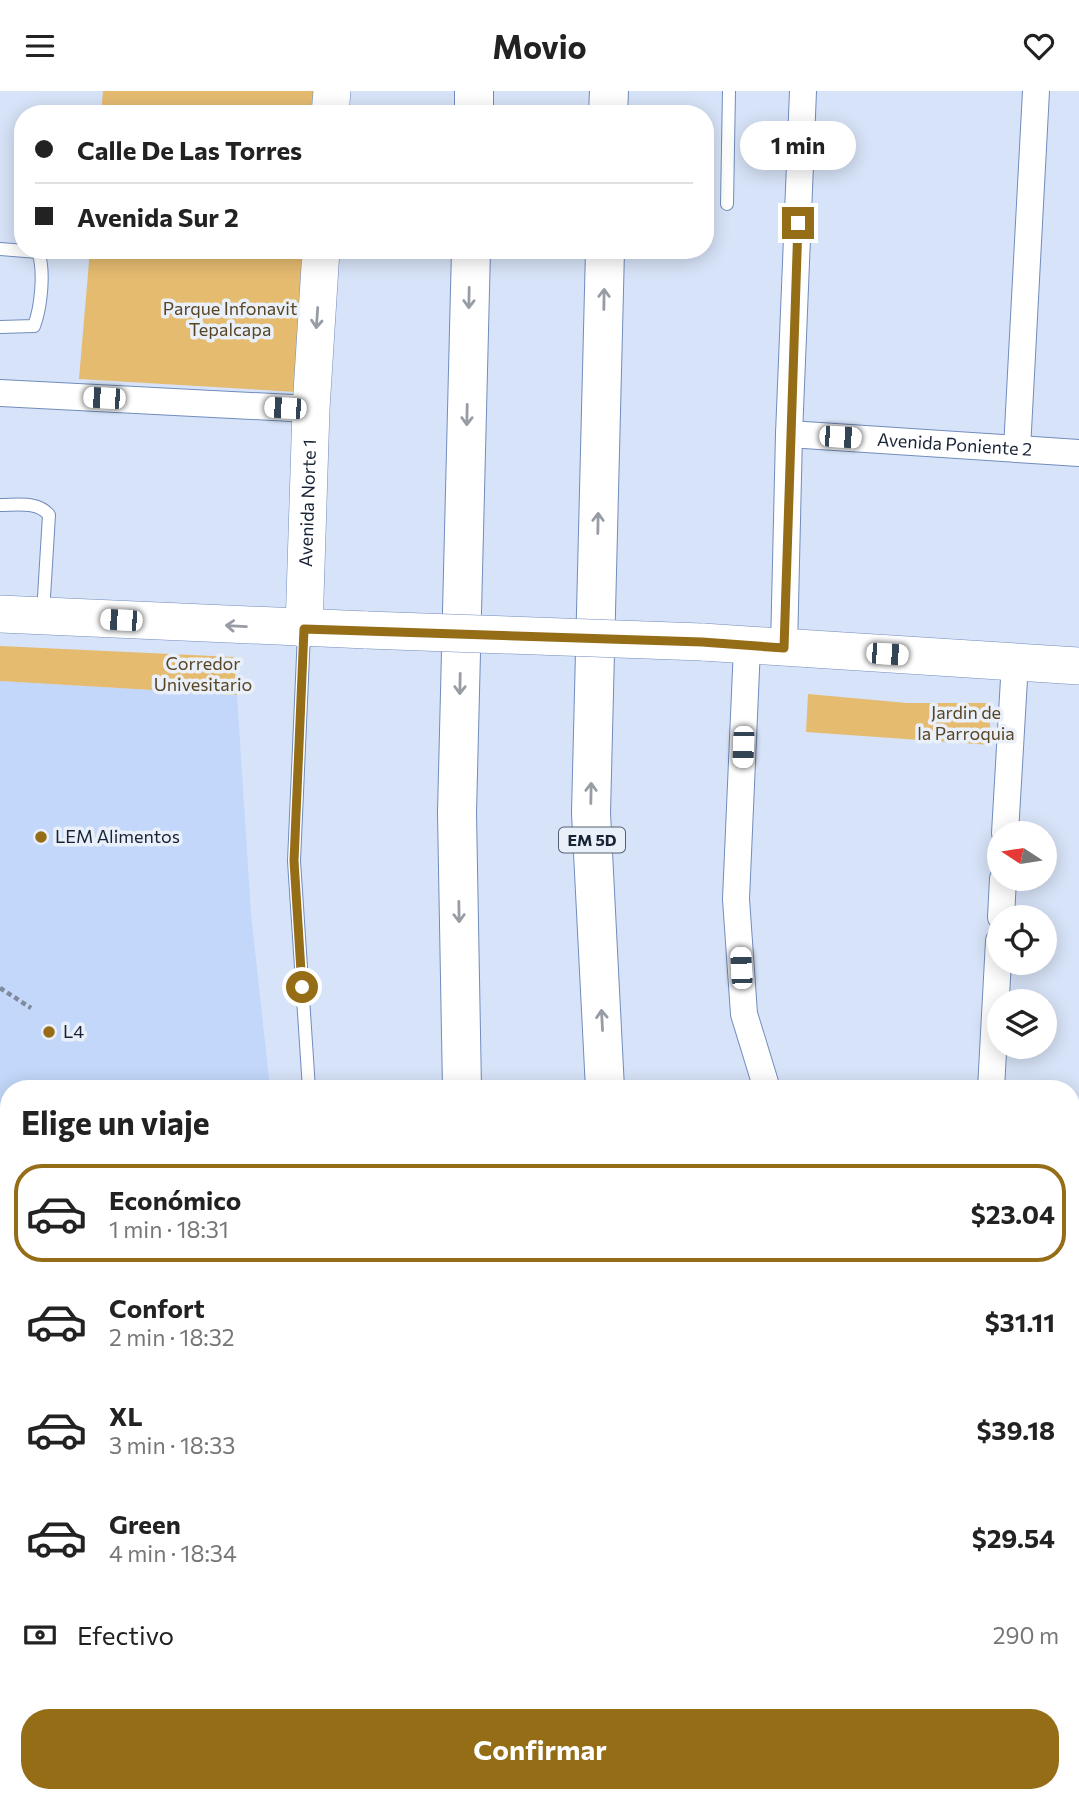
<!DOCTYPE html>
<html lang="es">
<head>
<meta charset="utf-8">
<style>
  body { margin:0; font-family:Commissioner,sans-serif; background:#f2f2f2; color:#222; height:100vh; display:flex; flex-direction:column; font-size:26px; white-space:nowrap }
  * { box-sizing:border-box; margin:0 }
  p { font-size:23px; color:#767676 }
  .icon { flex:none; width:38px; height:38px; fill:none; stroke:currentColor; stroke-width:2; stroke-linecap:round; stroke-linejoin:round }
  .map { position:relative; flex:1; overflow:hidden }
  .panel { position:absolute; left:0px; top:989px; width:1080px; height:723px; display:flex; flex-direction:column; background:#fff; border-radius:28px 28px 0 0; box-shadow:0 4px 18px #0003 }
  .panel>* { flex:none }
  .hud { position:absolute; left:14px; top:14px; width:700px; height:154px; border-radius:28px; box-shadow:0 4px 18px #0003; display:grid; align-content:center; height:154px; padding:0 21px; background:#fff }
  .needle { width:46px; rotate:282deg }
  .fabs { position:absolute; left:987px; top:730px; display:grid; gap:14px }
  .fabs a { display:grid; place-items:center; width:70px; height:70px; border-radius:50%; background:#fff; box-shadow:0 4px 18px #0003; font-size:35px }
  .end { position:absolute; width:32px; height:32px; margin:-16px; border:9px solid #946d16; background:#fff; box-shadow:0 0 0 4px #fff }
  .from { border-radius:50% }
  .bubble { position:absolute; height:49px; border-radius:24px; background:#fff; box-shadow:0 4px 18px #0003; font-size:23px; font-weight:700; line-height:49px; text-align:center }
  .car { position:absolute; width:21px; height:42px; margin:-21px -10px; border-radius:9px; box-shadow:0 0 5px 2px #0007; background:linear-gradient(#fff 24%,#345 0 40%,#fff 0 76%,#345 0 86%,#fff 0) }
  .hud b { display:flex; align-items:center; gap:24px; height:66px; font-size:26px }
  .hud b+b { border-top:2px solid #e0e0e0 }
  .hud i { width:18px; height:18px; background:#222 }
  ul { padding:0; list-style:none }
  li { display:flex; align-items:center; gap:21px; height:98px; margin:0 14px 10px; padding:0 7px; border:4px solid transparent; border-radius:28px }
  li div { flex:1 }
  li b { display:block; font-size:26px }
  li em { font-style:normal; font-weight:700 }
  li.current { border-color:#946d16 }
  li>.icon { width:63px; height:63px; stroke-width:1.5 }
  h2 { padding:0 21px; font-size:32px; line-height:84px }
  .pay { display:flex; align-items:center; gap:18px; height:77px; padding:0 21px; font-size:26px }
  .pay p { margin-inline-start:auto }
  .cta { display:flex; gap:14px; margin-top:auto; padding:14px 21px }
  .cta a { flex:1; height:80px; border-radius:28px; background:#946d16; color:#fff; font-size:28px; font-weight:700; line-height:80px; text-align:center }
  header { display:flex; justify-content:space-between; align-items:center; height:91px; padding:0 21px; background:#fff; font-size:32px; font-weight:700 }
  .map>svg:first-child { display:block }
</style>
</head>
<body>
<header><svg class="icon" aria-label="menu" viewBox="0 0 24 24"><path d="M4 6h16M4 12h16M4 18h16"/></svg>Movio<svg class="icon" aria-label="heart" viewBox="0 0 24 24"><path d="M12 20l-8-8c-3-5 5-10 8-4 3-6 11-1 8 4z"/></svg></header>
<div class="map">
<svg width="1079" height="1711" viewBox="0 0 1079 1711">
  <rect width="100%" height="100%" fill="#d7e3f8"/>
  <!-- built -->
  <path fill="#c2d7f9" d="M0,590L237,604L251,823L270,997L9,998V1646L0,1644Z"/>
  <!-- green -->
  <g fill="#e5bb70">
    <path d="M103,0H316L315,23H101Z"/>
    <path d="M90,159H306L297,301L79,288Z"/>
    <path d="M0,555L234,566L237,604L0,590Z"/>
    <path d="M808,603L907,612H989L991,654L806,641Z"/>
    <path d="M1071,1352L1079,1353V1568L1071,1552Z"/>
  </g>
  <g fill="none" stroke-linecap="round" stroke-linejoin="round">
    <!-- lane casing -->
    <g stroke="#718cbc" stroke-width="14">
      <g id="lane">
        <path d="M727,113L729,0"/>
        <path d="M0,158L38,161C45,179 41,217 34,235L0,236"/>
        <path d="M0,414C17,414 38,410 49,424L43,522"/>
        <path d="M304,542L294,770L309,998"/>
        <path d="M451,1703L453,1711"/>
      </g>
    </g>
    <!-- street casing -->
    <g stroke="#718cbc" stroke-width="28">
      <g id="street">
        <path d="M0,302L311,318"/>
        <path id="s1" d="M789,343L1079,362"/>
        <path d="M1017,358L1036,0"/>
        <path d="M747,556L736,808L744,923L767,998"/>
        <path d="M784,557L789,343L803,0"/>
        <path d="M1005,742L1015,571"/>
        <path d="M1001,826L1003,788"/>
        <path d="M991,998L999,850"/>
        <path d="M1071,1194H1079"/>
        <path d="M1071,1616L1079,1632"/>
      </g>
    </g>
    <!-- secondary casing -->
    <g stroke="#718cbc" stroke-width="38">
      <g id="secondary">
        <path d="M330,23L332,0"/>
        <path d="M0,523L367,539"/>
        <path id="s2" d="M304,538L311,318L321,159"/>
        <path d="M702,551L1079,575"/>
      </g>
    </g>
    <!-- highway casing -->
    <g stroke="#718cbc" stroke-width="40">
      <g id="highway">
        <path d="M474,23V0"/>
        <path d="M608,23L609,0"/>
        <path d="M605,159L591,722L605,998"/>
        <path d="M462,998L457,722L471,159"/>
        <path d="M698,1703L702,1711"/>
        <path d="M871,1703L876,1711"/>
      </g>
    </g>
    <!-- path -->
    <path stroke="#7f8a9f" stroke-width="4.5" stroke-dasharray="5 3.5" stroke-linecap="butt" d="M0,897L31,917"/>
    <!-- lane -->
    <use href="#lane" stroke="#fff" stroke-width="12"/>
    <!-- street -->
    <use href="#street" stroke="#fff" stroke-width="26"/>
    <!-- secondary -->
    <use href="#secondary" stroke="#fff" stroke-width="37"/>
    <!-- highway -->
    <use href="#highway" stroke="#fff" stroke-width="38"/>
    <!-- secondary-bridge casing -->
    <g stroke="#718cbc" stroke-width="38" stroke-linecap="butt">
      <path id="secondary-bridge" d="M367,539L702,551"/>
    </g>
    <!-- secondary-bridge -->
    <use href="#secondary-bridge" stroke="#fff" stroke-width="37"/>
  </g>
  <!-- one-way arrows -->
  <defs><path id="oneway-shaft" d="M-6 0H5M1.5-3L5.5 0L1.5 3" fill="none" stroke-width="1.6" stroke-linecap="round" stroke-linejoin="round" transform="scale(1.75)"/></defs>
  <g stroke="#979ca5">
    <use href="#oneway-shaft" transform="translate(469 207) rotate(91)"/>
    <use href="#oneway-shaft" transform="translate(604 208) rotate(-89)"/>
    <use href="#oneway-shaft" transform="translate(317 227) rotate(94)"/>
    <use href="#oneway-shaft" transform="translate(467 324) rotate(91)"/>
    <use href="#oneway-shaft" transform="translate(598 432) rotate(-89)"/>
    <use href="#oneway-shaft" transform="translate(236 535) rotate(-177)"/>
    <use href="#oneway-shaft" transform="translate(460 593) rotate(91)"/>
    <use href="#oneway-shaft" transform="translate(591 702) rotate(-89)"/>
    <use href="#oneway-shaft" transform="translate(459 821) rotate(89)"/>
    <use href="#oneway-shaft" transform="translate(602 929) rotate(-93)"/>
  </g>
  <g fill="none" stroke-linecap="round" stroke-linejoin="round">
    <!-- route -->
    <path stroke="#946d16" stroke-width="9" d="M302,896L294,770L304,538L702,551L784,557L798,132"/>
  </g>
  <!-- markers -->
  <g fill="#946d16" stroke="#eaf0fa" stroke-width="2.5">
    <circle cx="41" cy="746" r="7"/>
    <circle cx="49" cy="941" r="7"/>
  </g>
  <g text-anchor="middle" stroke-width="7" stroke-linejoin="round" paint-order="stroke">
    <!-- shield labels -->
    <rect fill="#eaf0fa" stroke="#576071" stroke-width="2" x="559" y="736.5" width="66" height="25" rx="5"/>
    <g font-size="16" font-weight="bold" fill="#182336">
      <text x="592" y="755">EM 5D</text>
    </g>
    <!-- park labels -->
    <g font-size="18" fill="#584523" stroke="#eaf0fa">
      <text x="230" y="224">Parque Infonavit<tspan x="230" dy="21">Tepalcapa</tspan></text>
      <text x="203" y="579">Corredor<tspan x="203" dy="21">Univesitario</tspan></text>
      <text x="966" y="628">Jardin de<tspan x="966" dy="21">la Parroquia</tspan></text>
    </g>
    <!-- street labels -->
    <g font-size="18" fill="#182336" stroke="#eaf0fa">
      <text dy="6" stroke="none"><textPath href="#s1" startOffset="166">Avenida Poniente 2</textPath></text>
      <text dy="6" stroke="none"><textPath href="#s2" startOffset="126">Avenida Norte 1</textPath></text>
    </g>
    <!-- poi labels -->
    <g font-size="18" fill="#182336" stroke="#eaf0fa" text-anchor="start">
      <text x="55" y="752">LEM Alimentos</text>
      <text x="63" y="947">L4</text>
    </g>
  </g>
</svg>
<div class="fabs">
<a><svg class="needle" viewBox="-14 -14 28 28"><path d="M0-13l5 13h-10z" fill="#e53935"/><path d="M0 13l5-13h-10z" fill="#767676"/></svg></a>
<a><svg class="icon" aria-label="locate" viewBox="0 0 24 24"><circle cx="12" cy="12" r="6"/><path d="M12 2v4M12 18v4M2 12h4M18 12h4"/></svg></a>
<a><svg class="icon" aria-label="layers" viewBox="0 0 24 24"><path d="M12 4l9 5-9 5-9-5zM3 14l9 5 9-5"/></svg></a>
</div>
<i class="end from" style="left:302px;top:896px"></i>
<i class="end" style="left:798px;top:132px"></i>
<div class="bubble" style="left:740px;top:30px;width:116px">1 min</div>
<i class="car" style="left:104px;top:307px;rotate:273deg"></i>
<i class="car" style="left:285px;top:317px;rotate:273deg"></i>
<i class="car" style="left:840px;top:346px;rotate:94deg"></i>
<i class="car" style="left:121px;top:529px;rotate:273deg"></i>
<i class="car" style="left:887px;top:563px;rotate:94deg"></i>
<i class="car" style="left:743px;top:656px;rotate:182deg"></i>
<i class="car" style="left:741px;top:877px;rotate:357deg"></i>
<div class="hud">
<b><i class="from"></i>Calle De Las Torres</b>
<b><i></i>Avenida Sur 2</b>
</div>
<section class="panel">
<h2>Elige un viaje</h2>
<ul>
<li class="current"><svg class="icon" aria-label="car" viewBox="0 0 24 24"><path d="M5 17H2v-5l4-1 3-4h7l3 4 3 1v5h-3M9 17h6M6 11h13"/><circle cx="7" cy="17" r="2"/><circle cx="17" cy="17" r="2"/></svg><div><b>Económico</b><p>1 min · 18:31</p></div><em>$23.04</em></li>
<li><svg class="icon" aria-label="car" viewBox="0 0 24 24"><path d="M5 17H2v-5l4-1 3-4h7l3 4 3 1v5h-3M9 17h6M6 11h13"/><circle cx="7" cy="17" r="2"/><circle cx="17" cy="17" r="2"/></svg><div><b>Confort</b><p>2 min · 18:32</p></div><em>$31.11</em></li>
<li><svg class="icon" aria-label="car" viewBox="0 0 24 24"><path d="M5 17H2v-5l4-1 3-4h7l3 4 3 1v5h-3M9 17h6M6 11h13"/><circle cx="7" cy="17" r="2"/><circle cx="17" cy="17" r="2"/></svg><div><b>XL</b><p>3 min · 18:33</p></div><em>$39.18</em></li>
<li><svg class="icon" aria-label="car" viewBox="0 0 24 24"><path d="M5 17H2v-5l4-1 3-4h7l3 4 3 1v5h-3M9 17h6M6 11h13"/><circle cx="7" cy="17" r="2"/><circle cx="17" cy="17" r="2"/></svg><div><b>Green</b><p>4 min · 18:34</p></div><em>$29.54</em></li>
</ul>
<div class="pay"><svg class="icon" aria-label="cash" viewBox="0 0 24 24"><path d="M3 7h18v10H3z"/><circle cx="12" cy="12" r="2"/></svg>Efectivo<p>290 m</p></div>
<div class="cta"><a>Confirmar</a></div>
</section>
</div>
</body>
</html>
